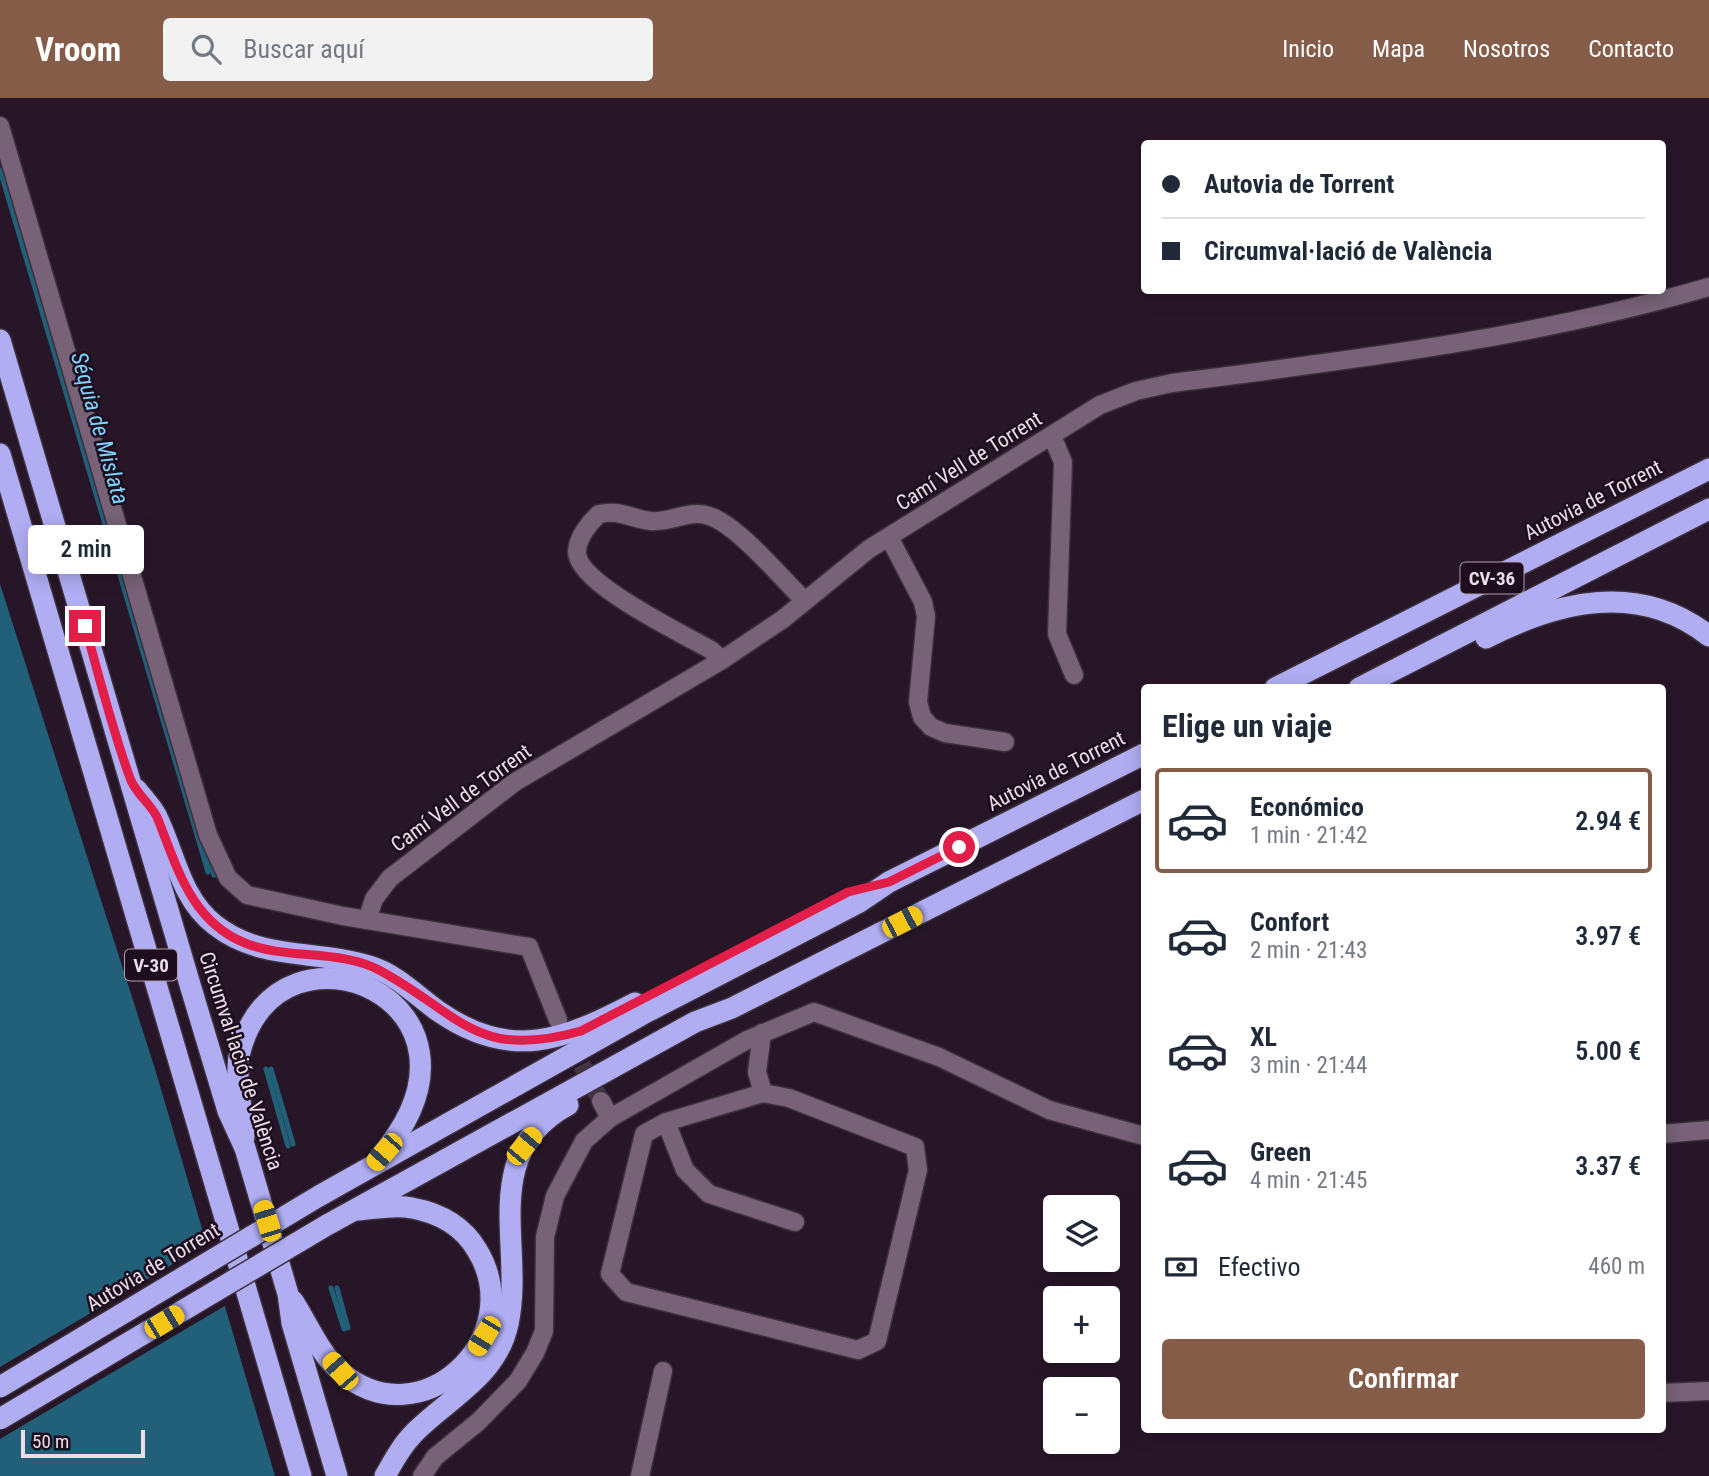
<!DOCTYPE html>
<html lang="es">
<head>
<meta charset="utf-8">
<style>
  body { margin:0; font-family:"Roboto Condensed",sans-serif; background:#f2f2f3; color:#1f2937; height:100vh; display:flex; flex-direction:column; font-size:26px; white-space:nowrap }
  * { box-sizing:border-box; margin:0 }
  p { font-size:23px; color:#747a83 }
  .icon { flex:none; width:38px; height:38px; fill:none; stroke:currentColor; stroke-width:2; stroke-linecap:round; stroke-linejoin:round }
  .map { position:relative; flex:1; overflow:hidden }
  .details { position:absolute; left:1141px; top:586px; width:525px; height:749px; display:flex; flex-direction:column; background:#fff; border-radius:7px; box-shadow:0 4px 18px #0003 }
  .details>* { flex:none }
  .guide { position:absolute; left:1141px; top:42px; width:525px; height:154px; border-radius:7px; box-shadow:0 4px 18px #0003; display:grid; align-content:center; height:154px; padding:0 21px; background:#fff }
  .buttons { position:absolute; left:1043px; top:1097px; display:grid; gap:14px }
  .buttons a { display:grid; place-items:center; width:77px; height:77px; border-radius:7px; background:#fff; box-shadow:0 4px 18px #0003; font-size:35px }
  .scale { position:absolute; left:21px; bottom:18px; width:124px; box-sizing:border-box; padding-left:7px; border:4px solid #eadde9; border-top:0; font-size:19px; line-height:24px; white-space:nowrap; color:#eadde9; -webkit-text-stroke:5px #1e0d1e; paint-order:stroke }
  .end { position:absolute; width:32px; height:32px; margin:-16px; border:9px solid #e11d48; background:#fff; box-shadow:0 0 0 4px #fff }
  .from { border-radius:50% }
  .bubble { position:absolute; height:49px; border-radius:7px; background:#fff; box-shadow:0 4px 18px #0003; font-size:23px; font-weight:600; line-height:49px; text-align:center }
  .car { position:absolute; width:21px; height:42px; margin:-21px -10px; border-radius:9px; box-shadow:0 0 5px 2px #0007; background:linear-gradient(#f5c518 24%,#345 0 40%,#f5c518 0 76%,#345 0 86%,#f5c518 0) }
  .guide b { display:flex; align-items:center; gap:24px; height:66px; font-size:26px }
  .guide b+b { border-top:2px solid #e0e1e3 }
  .guide i { width:18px; height:18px; background:#1f2937 }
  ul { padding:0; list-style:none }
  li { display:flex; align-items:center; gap:21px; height:105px; margin:0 14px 10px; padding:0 7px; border:4px solid transparent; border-radius:7px }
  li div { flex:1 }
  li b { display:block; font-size:26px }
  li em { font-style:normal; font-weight:600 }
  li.active { border-color:#845c47 }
  li>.icon { width:63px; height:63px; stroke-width:1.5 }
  h2 { padding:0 21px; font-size:32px; line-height:84px }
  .pay { display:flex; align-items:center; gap:18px; height:77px; padding:0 21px; font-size:26px }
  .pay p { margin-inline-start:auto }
  .primary-button { display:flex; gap:14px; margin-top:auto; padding:14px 21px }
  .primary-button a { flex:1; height:80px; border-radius:7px; background:#845c47; color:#fff; font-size:28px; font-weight:600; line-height:80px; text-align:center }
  header { display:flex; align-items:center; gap:42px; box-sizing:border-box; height:98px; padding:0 35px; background:#845c47; color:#fff }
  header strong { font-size:33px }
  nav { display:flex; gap:38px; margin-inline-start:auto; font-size:24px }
  .search { width:490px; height:63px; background:#f2f2f3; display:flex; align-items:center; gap:18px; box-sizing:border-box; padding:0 24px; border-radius:7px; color:#747a83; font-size:26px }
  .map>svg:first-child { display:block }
</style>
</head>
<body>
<header>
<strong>Vroom</strong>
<div class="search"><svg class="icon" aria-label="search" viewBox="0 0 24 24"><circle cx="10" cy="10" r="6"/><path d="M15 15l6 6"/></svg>Buscar aquí</div>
<nav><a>Inicio</a><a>Mapa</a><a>Nosotros</a><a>Contacto</a></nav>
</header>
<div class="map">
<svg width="1709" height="1378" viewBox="0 0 1709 1378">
  <rect width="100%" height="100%" fill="#271628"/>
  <!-- water -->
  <path fill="#225f78" d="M0,486L155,971L275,1378H0Z"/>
  <!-- pier -->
  <path fill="#271628" d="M210,1144L228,1206L0,1341V1269Z"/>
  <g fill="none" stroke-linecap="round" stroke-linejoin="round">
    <!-- stream -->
    <g stroke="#225f78" stroke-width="5">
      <path d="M0,72L208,774"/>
      <path d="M207,754L214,777"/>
      <path d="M266,971L288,1048"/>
      <path d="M271,971L293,1046"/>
      <path d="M331,1190L344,1231"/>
      <path d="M337,1190L348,1230"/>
    </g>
    <!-- minor-tunnel -->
    <path stroke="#443445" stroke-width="18" stroke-dasharray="18 9" stroke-linecap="butt" d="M569,943L601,1003"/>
    <!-- minor casing -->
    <g stroke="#3c2f3b" stroke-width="21">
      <g id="minor">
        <path d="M0,28L208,737L228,780L247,797L343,818L529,849L558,922"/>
        <path d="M1052,338L1063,364L1057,536L1074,577"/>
        <path d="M889,439L923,504L926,518L918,604L922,619L931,629L945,635L1005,644"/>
        <path d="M722,562L711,552C685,537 575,485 577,453C578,439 589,425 599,416C619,411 632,421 651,423C671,425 689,411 709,418C737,426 783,482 805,503"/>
        <path d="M367,822L374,801L390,780L515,684L722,562L783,521L869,451L1100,307L1136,293L1172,285C1352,262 1534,240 1709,189"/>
        <path d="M762,935L757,974L763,995"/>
        <path d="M763,995L789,1000L915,1049L918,1072L877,1243L858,1252L626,1194L610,1176L644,1036L666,1024Z"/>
        <path d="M601,1003L610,1020"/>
        <path d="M666,1024L685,1072L709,1096L795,1124"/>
        <path d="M1662,1036L1709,1032"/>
        <path d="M1662,1295L1709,1293"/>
        <path d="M422,1378L435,1359L478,1324L518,1283L535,1255L544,1233L545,1139L555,1098L584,1043L610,1020L747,942L814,914L939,959L1049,1012L1144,1038"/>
        <path d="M640,1378L663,1273"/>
      </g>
    </g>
    <!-- highway casing -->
    <g stroke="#3c2f3b" stroke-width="24">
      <g id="highway">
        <path d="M0,242L191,890L228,1013L245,1050L288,1196L292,1225L337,1378"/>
        <path d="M0,356L301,1378"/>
        <path d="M1486,540C1558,503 1639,483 1709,538"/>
        <path d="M1275,590L1709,371"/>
        <path d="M1359,590L1709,411"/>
        <path d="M137,692C143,700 151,708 156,717C175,755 180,800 215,827C262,864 319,851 372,869C397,877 417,898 438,913C511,964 564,942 635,905"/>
        <path d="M244,1039C243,1013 234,979 240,954C278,805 513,904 380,1059"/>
        <path d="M319,1098L643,916L858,805L889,784L1144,656"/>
        <path d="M327,1127L695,924L732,910L1144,702"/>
        <path d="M293,1203C308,1226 319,1255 341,1274C421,1343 530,1239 477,1152C463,1128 439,1115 412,1110C395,1106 375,1111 358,1112"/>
        <path d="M385,1378C394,1362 402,1347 415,1334C449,1300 497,1278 508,1226C525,1149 477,1056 568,1007"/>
      </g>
    </g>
    <!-- minor -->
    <use href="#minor" stroke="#776277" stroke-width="18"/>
    <!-- highway -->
    <use href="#highway" stroke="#b0adf3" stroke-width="21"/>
    <!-- highway-bridge casing -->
    <g stroke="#3c2f3b" stroke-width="24" stroke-linecap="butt">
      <g id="highway-bridge">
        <path d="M0,1289L319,1098"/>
        <path d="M0,1321L327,1127"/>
      </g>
    </g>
    <!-- highway-bridge -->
    <use href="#highway-bridge" stroke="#b0adf3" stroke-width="21"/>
  </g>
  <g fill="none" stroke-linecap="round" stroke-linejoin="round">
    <!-- route -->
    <path stroke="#e11d48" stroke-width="9" d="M85,528C99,578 112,631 130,680C135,695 150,705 157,719C177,768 190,823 245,845C287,862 339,851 379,872C461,916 475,963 581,933L848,794L889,784L959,749"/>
  </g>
  <g text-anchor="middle" stroke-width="5" stroke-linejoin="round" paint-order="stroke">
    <!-- shield labels -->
    <g fill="#1e0d1e" stroke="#ad9fac" stroke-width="2">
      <rect x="1460.5" y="464.5" width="63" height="31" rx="5"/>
      <rect x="125" y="851.5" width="52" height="31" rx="5"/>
    </g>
    <g font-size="19" font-weight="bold" fill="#eadde9">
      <text x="1492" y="487">CV-36</text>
      <text x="151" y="874">V-30</text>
    </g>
    <!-- street labels -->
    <g font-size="21" fill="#eadde9" stroke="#1e0d1e">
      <text transform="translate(969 363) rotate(-32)" y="7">Camí Vell de Torrent</text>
      <text transform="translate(1593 402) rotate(-27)" y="7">Autovia de Torrent</text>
      <text transform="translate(1056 673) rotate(-27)" y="7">Autovia de Torrent</text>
      <text transform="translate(461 700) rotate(-36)" y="7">Camí Vell de Torrent</text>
      <text transform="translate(241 963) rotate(72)" y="7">Circumval·lació de València</text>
      <text transform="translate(153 1169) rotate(-31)" y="7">Autovia de Torrent</text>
    </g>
    <!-- water labels -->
    <g font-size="23" font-style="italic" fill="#7ad4fd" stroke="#1e0d1e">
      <text transform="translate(100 330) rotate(74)" y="8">Séquia de Mislata</text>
    </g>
  </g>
</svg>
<div class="buttons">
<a><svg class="icon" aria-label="layers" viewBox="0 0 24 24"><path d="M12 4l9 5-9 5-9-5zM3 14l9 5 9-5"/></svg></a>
<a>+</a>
<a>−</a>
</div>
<div class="scale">50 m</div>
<i class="end from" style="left:959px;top:749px"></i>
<i class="end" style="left:85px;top:528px"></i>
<div class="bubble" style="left:28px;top:427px;width:116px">2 min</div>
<i class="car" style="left:902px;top:824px;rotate:63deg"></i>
<i class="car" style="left:524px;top:1048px;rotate:40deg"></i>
<i class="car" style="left:384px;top:1054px;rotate:221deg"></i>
<i class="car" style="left:267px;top:1123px;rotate:343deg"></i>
<i class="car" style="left:164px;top:1224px;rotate:59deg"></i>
<i class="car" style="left:484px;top:1238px;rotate:211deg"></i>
<i class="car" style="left:340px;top:1273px;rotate:319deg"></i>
<div class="guide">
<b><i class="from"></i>Autovia de Torrent</b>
<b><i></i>Circumval·lació de València</b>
</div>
<section class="details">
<h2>Elige un viaje</h2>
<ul>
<li class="active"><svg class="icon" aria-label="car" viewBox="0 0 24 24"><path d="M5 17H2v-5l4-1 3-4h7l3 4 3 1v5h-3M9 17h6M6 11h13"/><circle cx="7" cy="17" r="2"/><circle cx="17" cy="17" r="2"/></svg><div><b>Económico</b><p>1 min · 21:42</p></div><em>2.94 €</em></li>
<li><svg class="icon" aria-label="car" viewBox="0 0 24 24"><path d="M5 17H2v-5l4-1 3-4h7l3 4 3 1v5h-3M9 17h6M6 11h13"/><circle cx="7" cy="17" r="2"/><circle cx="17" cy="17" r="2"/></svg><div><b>Confort</b><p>2 min · 21:43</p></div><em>3.97 €</em></li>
<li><svg class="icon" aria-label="car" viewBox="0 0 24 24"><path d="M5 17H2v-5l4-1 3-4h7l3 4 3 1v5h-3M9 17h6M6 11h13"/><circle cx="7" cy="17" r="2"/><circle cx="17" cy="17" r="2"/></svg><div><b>XL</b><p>3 min · 21:44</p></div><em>5.00 €</em></li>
<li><svg class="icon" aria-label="car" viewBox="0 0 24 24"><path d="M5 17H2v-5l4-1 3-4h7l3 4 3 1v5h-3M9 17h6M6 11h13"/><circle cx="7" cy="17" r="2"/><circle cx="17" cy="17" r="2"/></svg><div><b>Green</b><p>4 min · 21:45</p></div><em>3.37 €</em></li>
</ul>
<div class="pay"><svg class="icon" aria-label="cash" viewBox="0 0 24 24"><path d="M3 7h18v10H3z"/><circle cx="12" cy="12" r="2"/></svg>Efectivo<p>460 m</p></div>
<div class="primary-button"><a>Confirmar</a></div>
</section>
</div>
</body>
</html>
